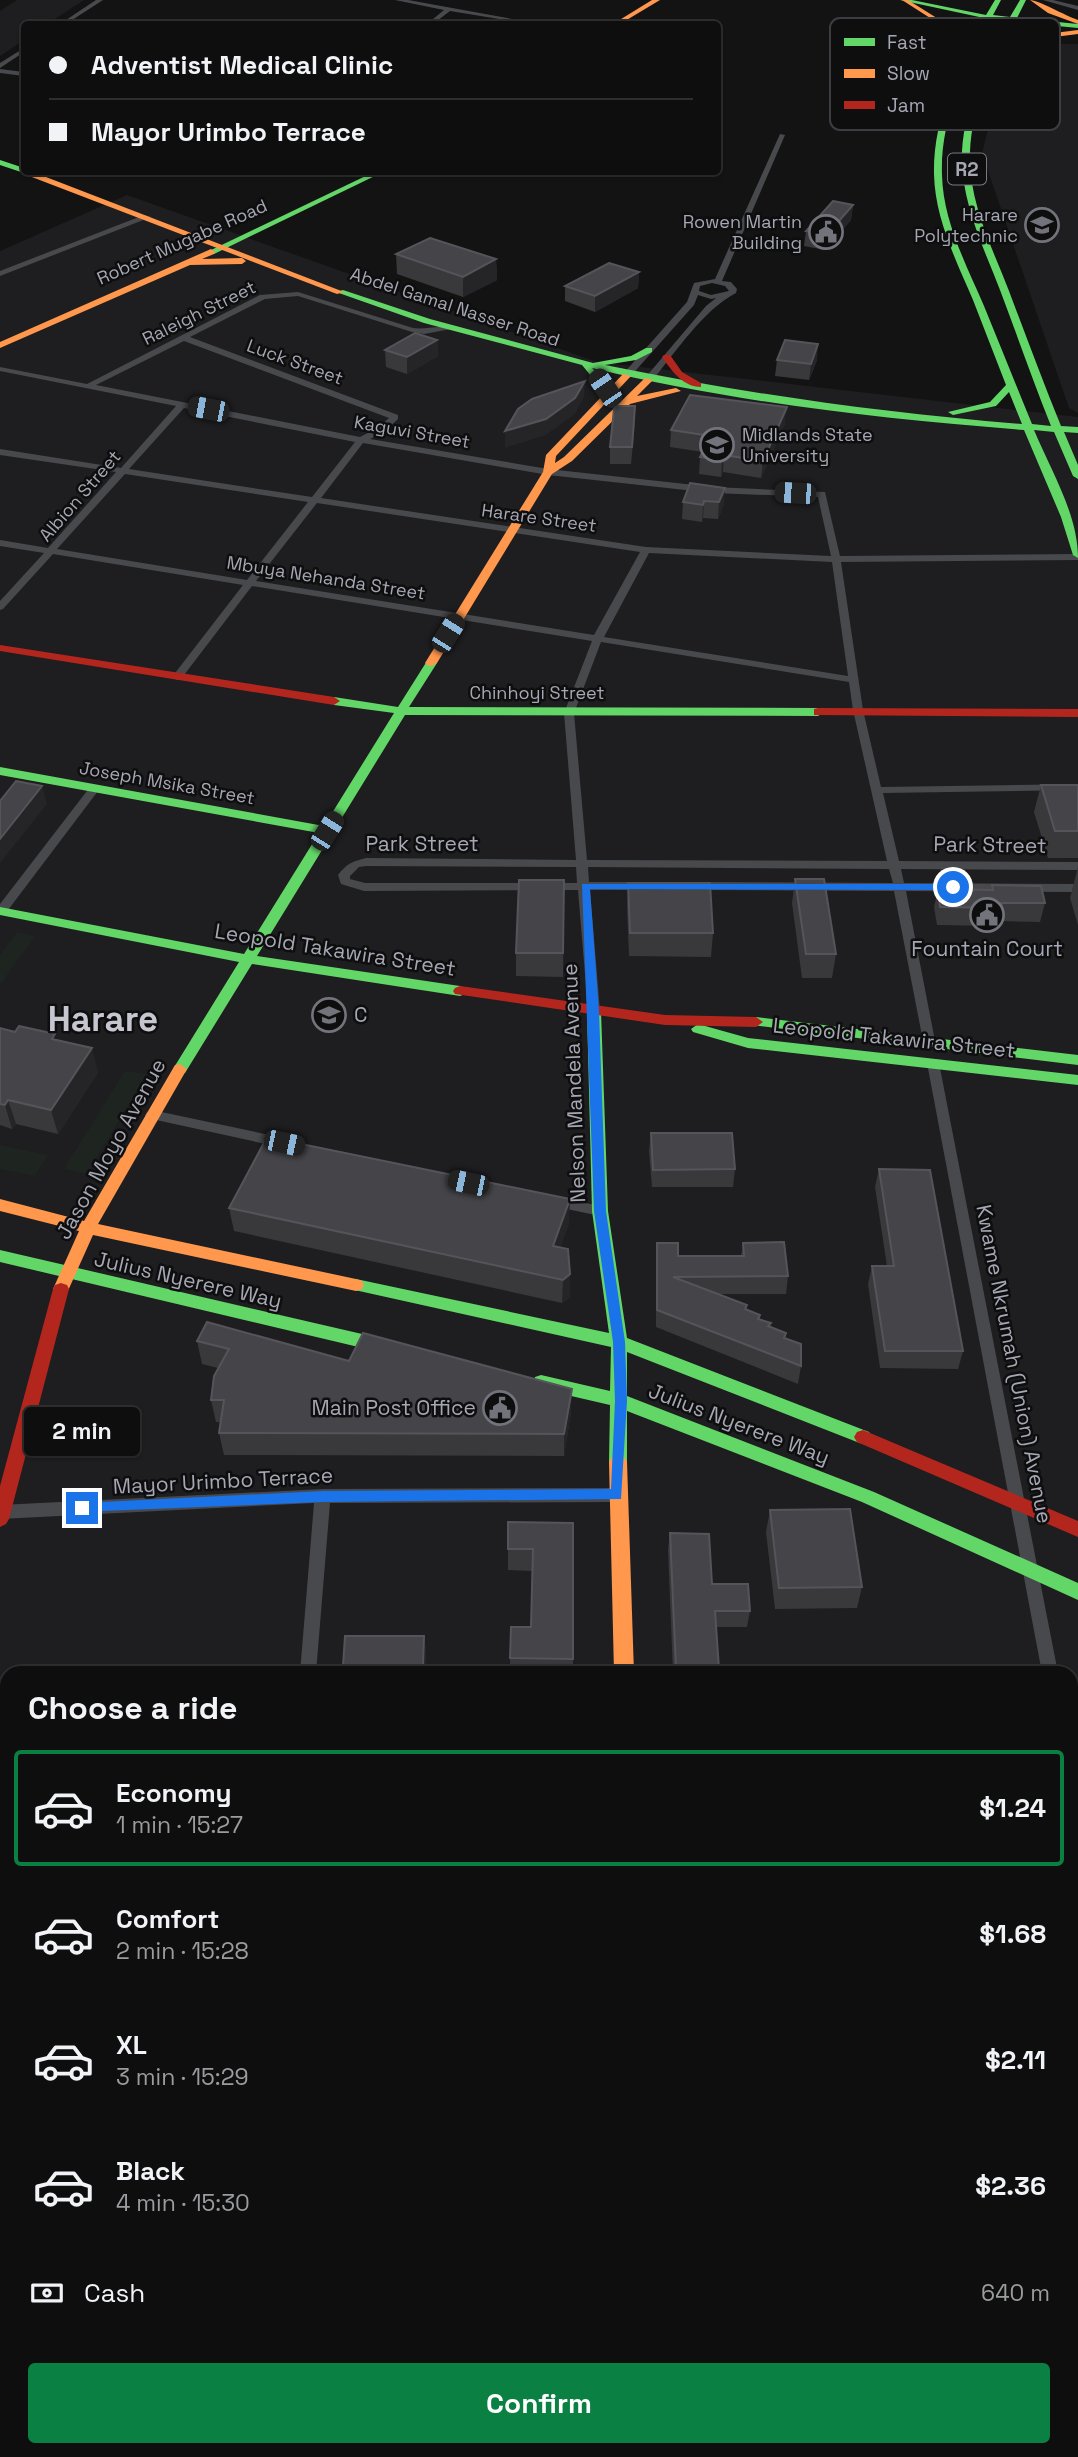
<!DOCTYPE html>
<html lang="en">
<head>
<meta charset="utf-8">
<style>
  body { margin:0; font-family:"Space Grotesk",sans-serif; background:#171718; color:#f1f3f6; height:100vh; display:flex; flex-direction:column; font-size:26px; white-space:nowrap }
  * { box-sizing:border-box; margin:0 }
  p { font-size:23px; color:#9b9c9e }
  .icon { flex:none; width:38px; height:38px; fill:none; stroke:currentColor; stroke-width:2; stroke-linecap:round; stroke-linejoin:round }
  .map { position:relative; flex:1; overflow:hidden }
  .details { position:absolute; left:0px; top:1666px; width:1078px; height:791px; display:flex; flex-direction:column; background:#0e0e0f; border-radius:21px 21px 0 0; box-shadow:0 2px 5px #0004,0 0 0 2px #2e2e2f }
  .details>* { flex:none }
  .guide { position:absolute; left:21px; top:21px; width:700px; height:154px; border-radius:7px; box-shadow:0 2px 5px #0004,0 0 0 2px #2e2e2f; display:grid; align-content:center; height:154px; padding:0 28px; background:#0e0e0f }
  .end { position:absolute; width:32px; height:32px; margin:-16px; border:9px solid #1a73e8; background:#fff; box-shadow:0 0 0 4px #fff }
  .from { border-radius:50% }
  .bubble { position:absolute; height:49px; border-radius:7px; background:#0e0e0f; box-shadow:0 2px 5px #0004,0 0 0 2px #2e2e2f; font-size:23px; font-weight:600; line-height:49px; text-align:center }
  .car { position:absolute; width:21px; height:42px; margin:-21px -10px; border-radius:9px; box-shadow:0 0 5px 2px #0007; background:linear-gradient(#222 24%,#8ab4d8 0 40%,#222 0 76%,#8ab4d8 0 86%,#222 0) }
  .guide b { display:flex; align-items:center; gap:24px; height:66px; font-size:26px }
  .guide b+b { border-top:2px solid #2e2e2f }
  .guide i { width:18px; height:18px; background:#f1f3f6 }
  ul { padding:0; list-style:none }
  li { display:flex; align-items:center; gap:21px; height:116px; margin:0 14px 10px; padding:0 14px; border:4px solid transparent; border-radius:7px }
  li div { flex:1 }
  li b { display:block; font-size:26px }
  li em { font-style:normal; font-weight:600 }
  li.active { border-color:#0b8043 }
  li>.icon { width:63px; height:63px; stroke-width:1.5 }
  h2 { padding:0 28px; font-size:32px; line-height:84px }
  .pay { display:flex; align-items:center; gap:18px; height:77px; padding:0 28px; font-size:26px }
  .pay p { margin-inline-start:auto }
  .button { display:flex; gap:14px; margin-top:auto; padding:14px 28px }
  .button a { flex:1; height:80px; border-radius:7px; background:#0b8043; color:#fff; font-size:28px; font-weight:600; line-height:80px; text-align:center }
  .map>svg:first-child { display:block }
</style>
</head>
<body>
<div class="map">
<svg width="1078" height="2457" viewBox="0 0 1078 2457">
  <rect width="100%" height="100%" fill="#131314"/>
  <!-- built -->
  <g fill="#1e1d1f" fill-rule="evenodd">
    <path d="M17,0H84L47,24H24V40L0,56V11Z"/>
    <path d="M1027,44H1078V413L1069,408L982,153L1000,82Z"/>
    <path d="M127,195L597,362L1078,417V2457H0V251ZM7,1673H1071V2450H7Z"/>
  </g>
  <!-- green -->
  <g fill="#1e2420">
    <path d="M17,932L35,936L0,985V955Z"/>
    <path d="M125,1071L147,1074L87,1174L64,1169Z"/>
    <path d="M0,1145L48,1155L35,1176L0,1169Z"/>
  </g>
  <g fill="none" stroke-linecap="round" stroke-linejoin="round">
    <!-- street -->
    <g fill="#48494c" fill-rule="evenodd">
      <path d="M96,0H103L66,24H60Z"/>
      <path d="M395,0H408L540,24H529L450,11L433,24H427L444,10Z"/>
      <path d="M1043,0H1053L1078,6V10Z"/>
      <path d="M24,48V52L0,68V63Z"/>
      <path d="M0,69L24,72V76L0,73Z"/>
      <path d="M780,134L785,135L722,281L731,282L737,289L736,293C703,310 676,352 651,382H645V378L706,306L716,298L711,299L698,295L694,305L629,378H623V374L687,302L694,283L715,279ZM712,283L725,286L729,291L711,295L699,291L700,286Z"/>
      <path d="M144,215L151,217L0,276V271Z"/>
      <path d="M298,292L413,328C425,330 441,324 451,329L424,334L412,332L298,296L265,299L190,337L398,415V419L385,431L370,439L548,469L713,487L825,492L840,556L1078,554V560L841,562L863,710L881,787L1078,784V790L883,793L899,861L1078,862V870L901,869L904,883L1078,884V892L906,891L935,1041L934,1044L929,1045L923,1041L894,891L691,890L685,886L691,882L893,883L889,869L588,867L589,882H646L652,886L646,890H590L600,1011L594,1015L588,1011L578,890L364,891L341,884L338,875C346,864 353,861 366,858L576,860L564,713L592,641L252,586L181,679L177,680L172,677L243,585L53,554L3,609L0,610V601L44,553L0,546V540L48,548L116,472L0,455V449L121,468L176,406L0,371V367L87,384L260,295ZM184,341L389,418L379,427L360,437L96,385ZM184,408L355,442L312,497L129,469ZM363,443L548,475L713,493L818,497L831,556L646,547L321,498ZM125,474L308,502L247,580L57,549ZM317,503L640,552L594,635L256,581ZM649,553L832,562L848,676L604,637ZM601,642L849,682L853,710L887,861L587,860L574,713ZM366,866L576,867L577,883H365L350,879V876L359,867Z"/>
      <path d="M94,786L98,787V791L5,914L0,915V904L90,787Z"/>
      <path d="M933,1059L939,1063L1058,1673H1042L927,1063Z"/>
      <path d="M152,1110L284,1138L291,1143L284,1148L147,1118L145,1115L147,1112Z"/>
      <path d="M553,1196L600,1206L607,1211L600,1216L548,1205L546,1201Z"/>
      <path d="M617,1488L623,1490L625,1495L623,1500L617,1502L330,1503L316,1673H300L314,1503L0,1519V1505L323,1489Z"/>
      <rect x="0" y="1711" width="7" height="16"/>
      <path d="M1071,1768L1078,1772V1818L1071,1813Z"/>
    </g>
    <!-- fast -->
    <g fill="#63d668" fill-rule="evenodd">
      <path d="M900,0H912L986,15L995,0H1001L993,15L1010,17L1020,0H1026L1017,18L1078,24V28L1015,22C993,62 972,105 970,152C968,201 992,247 1009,291C1026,336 1043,382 1061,426L1078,427V433L1064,432L1078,465V479L1073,476L1054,432L1034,430C1051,471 1078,514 1078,558L1073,555L1061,517L1024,430C880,419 733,402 592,368L605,381L611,400L606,403L601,400L596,382L582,365L424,323L336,292L343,290L430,319L593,363L631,356L646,348H652V352L636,360L605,365C743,393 881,413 1022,424L1009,392L996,406L953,415L948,412L990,402L1006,385C995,357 984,328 973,300C956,260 935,219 934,174C933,118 958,66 984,18ZM990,19L1008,21C986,62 965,104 962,151C960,200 983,246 1000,290C1017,335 1033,381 1051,426L1032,424C1016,385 1000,345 984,306C966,264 943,221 942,175C940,119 965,67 990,19Z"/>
      <path d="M0,160L24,168V172H28L24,173L0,165Z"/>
      <path d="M374,172H383L214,254L207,252Z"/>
      <path d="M431,660L437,663L409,707L818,708L824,712L818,716L405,715L257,956L460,986L465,988L467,991L465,994L460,996L252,964L185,1073L180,1074L173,1069L239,962L0,915V907L244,954L319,833L0,775V767L324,826L394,713L334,705L328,701L334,697L398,707L427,661Z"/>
      <path d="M594,1006L601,1011L608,1211L627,1338L869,1432L872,1437L869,1442L863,1444L857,1442L627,1352V1396L874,1492L1078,1583V1600L862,1502L627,1411V1462L624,1467L618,1469L612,1467L609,1462L610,1405L541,1389L535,1387L533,1382L535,1377L541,1375L610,1391L611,1347L350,1289L348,1285L350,1281L356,1279L609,1333L592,1211L587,1011Z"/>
      <path d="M756,1017L1078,1055V1065L751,1025L749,1022L751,1019Z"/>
      <path d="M698,1024L748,1038L1078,1075V1085L748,1048L693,1032L691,1029Z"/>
      <path d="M0,1250L388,1340L394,1342L396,1347L394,1352L388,1354L0,1262Z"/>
      <path d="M632,2450H656L657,2457H633Z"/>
    </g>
    <!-- slow -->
    <g fill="#ff974d" fill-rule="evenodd">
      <path d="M652,0H660L620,24H613Z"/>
      <path d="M902,0H908L956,30L971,53H967L952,32Z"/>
      <path d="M1030,0C1038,0 1066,16 1078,20V24L1048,13Z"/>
      <path d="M1078,30V34L1031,40L996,51L993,49L1030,36Z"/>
      <path d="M24,170L33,172L344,292L337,294L24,174Z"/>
      <path d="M211,249L215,252L214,254L202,259L242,258L246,261L242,264L190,265L0,348V342Z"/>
      <path d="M623,374L631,376L556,456L555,463L564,457L645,378L653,380L637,396L676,388L681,391L630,404L572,461L552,474L437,663L431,666L427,665L425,663L543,472L546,455Z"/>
      <path d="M180,1064L187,1069L98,1224L356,1279L362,1281L364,1285L362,1289L356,1291L93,1235L67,1293H55L53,1289L79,1231L0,1211V1199L84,1221L175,1065Z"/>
      <path d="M618,1455L624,1457L627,1462L634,1673H614L609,1462L612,1457Z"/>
    </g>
    <!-- jam -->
    <g fill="#b3261e" fill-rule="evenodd">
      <path d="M664,355H670L682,372L701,383V387C683,387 672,371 662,357Z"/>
      <path d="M0,645L334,697L340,701L334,705L0,651Z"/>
      <path d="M818,708L1078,709V717L814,715V709Z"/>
      <path d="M460,986L665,1015L756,1017L763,1022L756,1027L665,1025L455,994L453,991L455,988Z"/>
      <path d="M61,1283L67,1285L69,1289L9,1519L6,1524L0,1527V1486L53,1289L55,1285Z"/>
      <path d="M863,1430L1078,1521V1537L857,1442L854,1437L857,1432Z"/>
    </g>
  </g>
  <!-- wall -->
  <g fill="#39393c">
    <path d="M853,205L851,220L825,250L804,246L806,231Z"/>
    <path d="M396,254L496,259L497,280L463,297L397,274Z"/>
    <path d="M639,272L638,288L595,312L565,301V286Z"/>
    <path d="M437,340L438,356L407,374L386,367L385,350Z"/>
    <path d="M777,360H817L809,380L775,376Z"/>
    <path d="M635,423L631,464H610V447Z"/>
    <path d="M785,424L761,478L723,472L721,477L699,474L700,457L703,452L670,447L671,430Z"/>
    <path d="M690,483L724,504L718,519L703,518L702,522L682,519L683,502Z"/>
    <path d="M1041,785H1078V858H1048L1034,812Z"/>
    <path d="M1078,867V925L1070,898Z"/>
    <path d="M795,879L836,954L832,978H802L792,903Z"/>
    <path d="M564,880L563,977L516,976V953Z"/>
    <path d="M628,883L713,933L711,957L629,956L627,906Z"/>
    <path d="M992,885L1045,903L1040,922L999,921L997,926L937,925L934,907L938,889L991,890Z"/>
    <path d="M0,1028L57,1040L98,1072L58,1134L16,1124L12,1129L0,1125Z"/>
    <path d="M651,1133L735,1169L733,1187H652L649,1151Z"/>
    <path d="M879,1169L963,1351L958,1369L880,1368L868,1284L872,1266H887L875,1187Z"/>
    <path d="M229,1208L569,1223L560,1247L570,1297L562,1303L234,1231Z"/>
    <path d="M657,1243L678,1256H741L743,1243L788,1276L786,1294H719L747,1310L760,1315V1319L771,1323L770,1327L786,1333L785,1339L801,1366L798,1384L656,1327V1261Z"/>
    <path d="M197,1341L349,1361L571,1412L564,1456L224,1455L219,1433L220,1422H216L211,1400L218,1368L202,1364Z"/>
    <path d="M770,1510L862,1587L857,1608L775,1609L766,1532Z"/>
    <path d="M573,1523V1673H510V1658L531,1627L532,1571L508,1570V1549Z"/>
    <path d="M670,1533L712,1584L750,1611L747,1627H716L718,1673H673L668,1550Z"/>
    <path d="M424,1636L426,1651L425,1673H345L343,1666Z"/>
    <rect x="1071" y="2097" width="7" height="181"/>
    <path d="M0,2114L6,2229H7V2268H0Z"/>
    <path d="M284,2450H342V2457H286L284,2454Z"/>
  </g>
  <!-- shaded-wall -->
  <g fill="#252527">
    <path d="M853,205L851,220L825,250L827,235Z"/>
    <path d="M496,259L497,280L463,297V277Z"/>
    <path d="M639,272L638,288L595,312V296Z"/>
    <path d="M437,340L438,356L407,374V357Z"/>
    <path d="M818,344L817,360L809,380L811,364Z"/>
    <path d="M585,381L584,397L575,414L546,435L505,448V431Z"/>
    <path d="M787,407L785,424L761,478L763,461Z"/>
    <path d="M724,455L723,472L721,477L722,460Z"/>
    <path d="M725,488L724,504L718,519L719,502Z"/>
    <path d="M704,501L703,518L702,522L703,505Z"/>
    <path d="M42,786L47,804L0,863V839Z"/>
    <path d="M92,1048L98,1072L58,1134L51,1110Z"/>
    <path d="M8,1100L16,1124L12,1129L5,1105Z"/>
    <path d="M570,1199L569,1223L553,1269V1246Z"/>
    <path d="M570,1274V1297L562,1303L563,1280Z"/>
    <path d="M572,1389L571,1412L564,1456V1434Z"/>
    <path d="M424,1636L426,1651L425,1673H424L423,1666Z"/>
    <path d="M7,2142V2221L3,2241L0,2238V2182Z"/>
    <path d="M182,2450H189L188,2457H181Z"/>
    <path d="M338,2450H342V2457H340L338,2453Z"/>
  </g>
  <!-- building -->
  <g fill="#454549" stroke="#54545a" stroke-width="2">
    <path d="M833,201L853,205L827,235L806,231Z"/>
    <path d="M430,238L496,259L463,277L396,254Z"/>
    <path d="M609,263L639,272L595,296L565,286Z"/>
    <path d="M415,333L437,340L407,357L385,350Z"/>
    <path d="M785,340L818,344L811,364L777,360Z"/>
    <path d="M585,381L575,398L546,419L505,431L518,409L532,399Z"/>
    <path d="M690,395L787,407L763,461L724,455L722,460L700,457L711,436L671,430Z"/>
    <path d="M616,406H635L632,447H610L614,409Z"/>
    <path d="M690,483L725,488L719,502L704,501L703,505L683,502Z"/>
    <path d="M16,781L42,786L0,839V801Z"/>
    <path d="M1041,785H1078V831H1055Z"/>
    <path d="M795,879H824L836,954H806Z"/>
    <path d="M519,880H564L563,953H516Z"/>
    <path d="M628,883H710L713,933H630Z"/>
    <path d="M992,885L1041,886L1045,903H1001L1002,908L940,907L938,889L993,890Z"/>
    <path d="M19,1026L55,1034L52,1039L92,1048L51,1110L8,1100L5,1105L0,1104V1028L15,1032Z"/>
    <path d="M651,1133H732L735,1169L653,1170Z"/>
    <path d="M267,1137L570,1199L553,1246L568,1249L570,1274L563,1280L229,1208Z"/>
    <path d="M879,1169L930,1170L963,1351H885L872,1266H894Z"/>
    <path d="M784,1242L788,1276L673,1277L747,1305L745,1309L760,1315L758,1319L771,1323L768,1326L786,1333L784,1338L801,1344V1366L657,1310V1243H678V1256H744L743,1243Z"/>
    <path d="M207,1322L349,1361L363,1333L572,1389L564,1434L219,1433L224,1400H211L214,1376L229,1349L197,1341Z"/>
    <path d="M850,1509L862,1587L779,1588L770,1510Z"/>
    <path d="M508,1522L573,1523V1659L510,1658L511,1627H531L533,1549H508Z"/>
    <path d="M670,1533L709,1534L712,1584H748L750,1611H715L719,1669H676Z"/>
    <path d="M345,1636H424L423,1666H343Z"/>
    <rect x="1071" y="2097" width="7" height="169"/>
    <path d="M0,2114H7V2142L0,2182Z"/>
    <path d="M0,2229H7L6,2256H0Z"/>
    <path d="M101,2450H182L181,2457H100Z"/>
    <path d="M284,2450H338V2453L284,2454Z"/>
    <rect x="536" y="2450" width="55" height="7"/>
  </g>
  <!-- route -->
  <path fill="#1a73e8" d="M582,884H953L958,887L953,890L590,889L599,1011L606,1211L625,1342L627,1401L621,1499L323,1502L78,1512L76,1508L82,1503L323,1491L611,1489L615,1401L613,1342L594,1211Z"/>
  <!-- icons -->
  <defs>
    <g id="university-ring" transform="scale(1.75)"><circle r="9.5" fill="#0e0e0f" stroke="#73737c" stroke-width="1.5"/><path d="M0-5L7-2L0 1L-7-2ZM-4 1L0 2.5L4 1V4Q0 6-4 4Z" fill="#73737c"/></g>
    <g id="civic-ring" transform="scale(1.75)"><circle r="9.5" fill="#0e0e0f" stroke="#73737c" stroke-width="1.5"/><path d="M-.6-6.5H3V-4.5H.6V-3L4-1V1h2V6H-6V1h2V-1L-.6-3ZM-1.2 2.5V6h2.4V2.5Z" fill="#73737c"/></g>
  </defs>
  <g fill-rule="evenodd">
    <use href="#university-ring" x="1042" y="225"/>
    <use href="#civic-ring" x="826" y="232"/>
    <use href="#university-ring" x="717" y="445"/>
    <use href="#civic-ring" x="987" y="915"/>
    <use href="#university-ring" x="329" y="1015"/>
    <use href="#civic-ring" x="500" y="1408"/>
  </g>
  <g text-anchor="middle" stroke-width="5" stroke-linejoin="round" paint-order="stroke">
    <!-- far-poi labels -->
    <g font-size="18" fill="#a6a7b4" stroke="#0e0e0f" text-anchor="end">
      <text x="1018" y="221">Harare<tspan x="1018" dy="21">Polytechnic</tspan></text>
      <text x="802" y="228">Rowen Martin<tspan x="802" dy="21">Building</tspan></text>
      <text x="742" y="441" text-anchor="start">Midlands State<tspan x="742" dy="21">University</tspan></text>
    </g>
    <!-- far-street labels -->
    <g font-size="18" fill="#a6a7b4" stroke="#0e0e0f">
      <text transform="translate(182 242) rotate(-24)" y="6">Robert Mugabe Road</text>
      <text transform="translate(455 307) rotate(18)" y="6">Abdel Gamal Nasser Road</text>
      <text transform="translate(199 313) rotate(-26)" y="6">Raleigh Street</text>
      <text transform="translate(295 362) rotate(20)" y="6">Luck Street</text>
      <text transform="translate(412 432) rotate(10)" y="6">Kaguvi Street</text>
      <text transform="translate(80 496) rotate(-49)" y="6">Albion Street</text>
      <text transform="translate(539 518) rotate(8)" y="6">Harare Street</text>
      <text transform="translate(326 578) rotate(9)" y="6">Mbuya Nehanda Street</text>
      <text x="537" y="699">Chinhoyi Street</text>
      <text transform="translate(167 783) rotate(10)" y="6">Joseph Msika Street</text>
    </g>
    <!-- shield labels -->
    <rect fill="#0e0e0f" stroke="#787982" stroke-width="2" x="948" y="153.5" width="38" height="31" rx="5"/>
    <g font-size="19" font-weight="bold" fill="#a6a7b4">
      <text x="967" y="176">R2</text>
    </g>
    <!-- street labels -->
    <g font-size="21" fill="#a6a7b4" stroke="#0e0e0f">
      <text x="422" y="851">Park Street</text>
      <text transform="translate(990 845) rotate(1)" y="7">Park Street</text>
      <text transform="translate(335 950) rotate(9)" y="7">Leopold Takawira Street</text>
      <text transform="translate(894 1038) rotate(6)" y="7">Leopold Takawira Street</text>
      <text transform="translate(574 1083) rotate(-92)" y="7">Nelson Mandela Avenue</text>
      <text transform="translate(111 1149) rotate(-61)" y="7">Jason Moyo Avenue</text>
      <text transform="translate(188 1280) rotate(13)" y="7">Julius Nyerere Way</text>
      <text transform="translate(1014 1364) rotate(79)" y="7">Kwame Nkrumah (Union) Avenue</text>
      <text transform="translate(739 1424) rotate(21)" y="7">Julius Nyerere Way</text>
      <text transform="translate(223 1481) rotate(-3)" y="7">Mayor Urimbo Terrace</text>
    </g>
    <!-- poi labels -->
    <g font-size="21" fill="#a6a7b4" stroke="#0e0e0f">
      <text x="987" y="956">Fountain Court</text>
      <text x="354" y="1022" text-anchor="start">C</text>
      <text x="476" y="1415" text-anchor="end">Main Post Office</text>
    </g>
    <!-- town labels -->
    <g font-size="35" font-weight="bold" fill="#c6c6d0" stroke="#0e0e0f">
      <text x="103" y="1031">Harare</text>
    </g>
  </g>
  <!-- legend -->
  <rect x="830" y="18" width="230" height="112" rx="10" fill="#0e0e0f" stroke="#3c3c41" stroke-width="2"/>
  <rect x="844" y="38" width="31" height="8" fill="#63d668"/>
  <rect x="844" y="69" width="31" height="9" fill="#ff974d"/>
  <rect x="844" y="101" width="31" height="8" fill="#b3261e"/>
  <g font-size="19" fill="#a6a7b4">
    <text x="887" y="49">Fast</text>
    <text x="887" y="80">Slow</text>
    <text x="887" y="112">Jam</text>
  </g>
</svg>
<i class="end from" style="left:953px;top:887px"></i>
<i class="end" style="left:82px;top:1508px"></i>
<div class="bubble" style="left:24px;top:1407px;width:116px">2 min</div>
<i class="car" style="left:605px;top:388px;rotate:326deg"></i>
<i class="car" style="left:208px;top:409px;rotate:281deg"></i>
<i class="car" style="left:795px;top:493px;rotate:273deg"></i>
<i class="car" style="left:448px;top:633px;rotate:32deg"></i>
<i class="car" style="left:327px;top:831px;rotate:32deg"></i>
<i class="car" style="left:284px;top:1143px;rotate:102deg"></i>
<i class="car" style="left:468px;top:1183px;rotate:282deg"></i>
<div class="guide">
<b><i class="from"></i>Adventist Medical Clinic</b>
<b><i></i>Mayor Urimbo Terrace</b>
</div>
<section class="details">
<h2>Choose a ride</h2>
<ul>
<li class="active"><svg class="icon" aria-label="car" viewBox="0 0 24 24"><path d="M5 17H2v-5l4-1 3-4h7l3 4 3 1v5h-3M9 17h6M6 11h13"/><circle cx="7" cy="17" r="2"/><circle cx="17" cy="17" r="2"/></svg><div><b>Economy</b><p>1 min · 15:27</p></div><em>$1.24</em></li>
<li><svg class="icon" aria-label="car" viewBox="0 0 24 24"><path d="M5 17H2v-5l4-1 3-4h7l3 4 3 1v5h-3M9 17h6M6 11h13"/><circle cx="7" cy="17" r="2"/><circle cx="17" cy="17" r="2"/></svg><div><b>Comfort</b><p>2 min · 15:28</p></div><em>$1.68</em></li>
<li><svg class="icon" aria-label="car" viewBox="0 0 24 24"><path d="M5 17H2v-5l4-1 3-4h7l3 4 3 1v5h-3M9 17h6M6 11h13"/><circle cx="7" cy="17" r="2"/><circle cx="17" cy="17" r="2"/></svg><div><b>XL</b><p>3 min · 15:29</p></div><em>$2.11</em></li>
<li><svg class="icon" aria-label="car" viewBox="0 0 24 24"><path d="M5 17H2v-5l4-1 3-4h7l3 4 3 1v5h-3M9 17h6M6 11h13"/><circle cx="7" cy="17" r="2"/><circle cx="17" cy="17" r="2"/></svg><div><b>Black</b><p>4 min · 15:30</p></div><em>$2.36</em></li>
</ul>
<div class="pay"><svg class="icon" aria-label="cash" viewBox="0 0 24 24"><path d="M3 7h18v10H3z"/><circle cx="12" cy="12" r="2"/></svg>Cash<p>640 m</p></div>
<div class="button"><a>Confirm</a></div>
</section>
</div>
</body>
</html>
